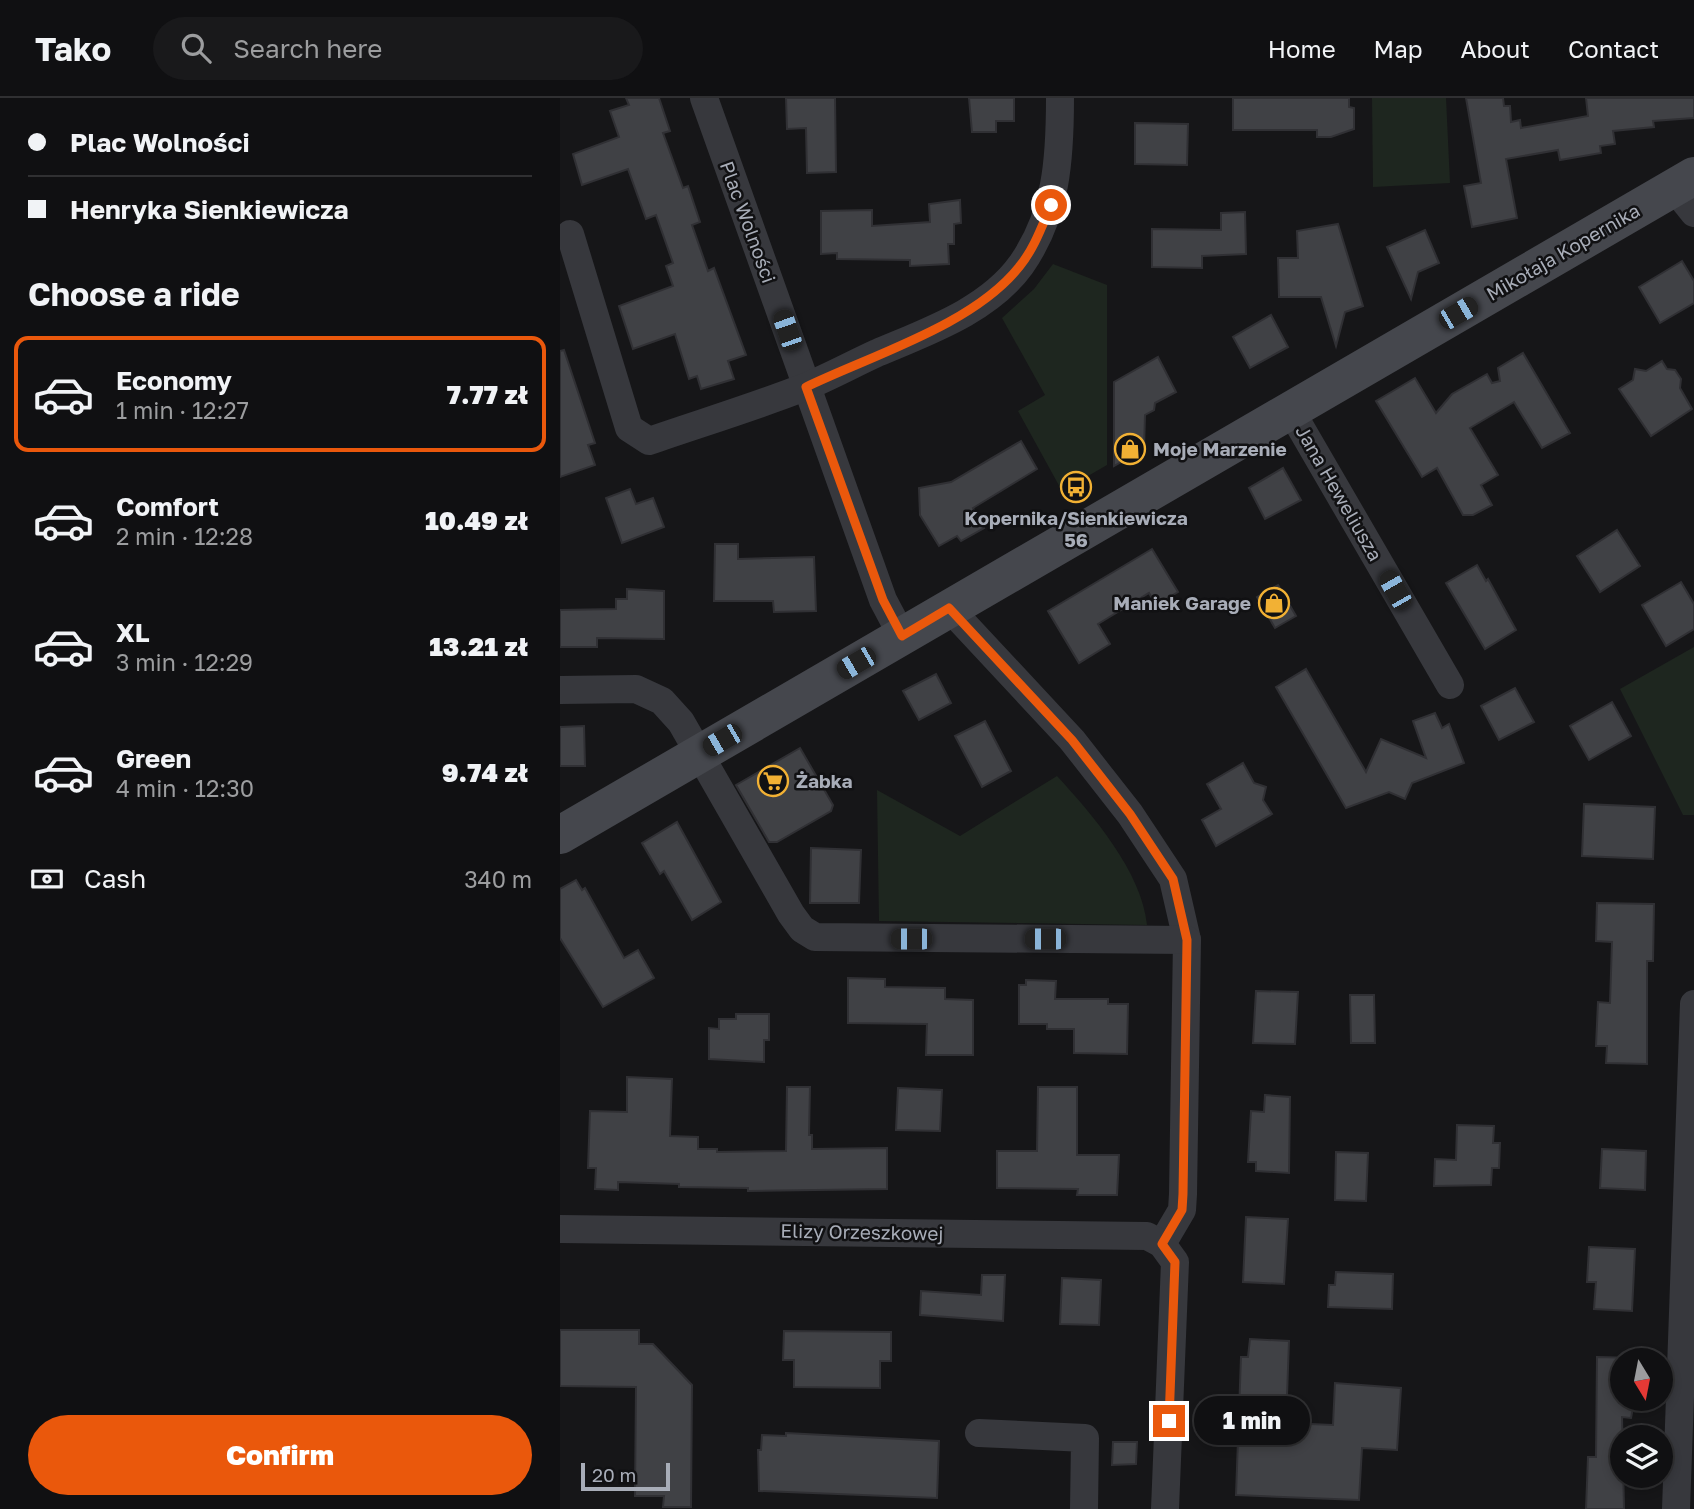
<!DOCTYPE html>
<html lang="en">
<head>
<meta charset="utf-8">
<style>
  body { margin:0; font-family:"Golos Text",sans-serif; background:#19191b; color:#f1f3f6; height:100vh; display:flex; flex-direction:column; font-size:26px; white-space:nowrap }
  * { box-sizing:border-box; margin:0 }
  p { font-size:23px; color:#9c9d9f }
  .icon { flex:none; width:38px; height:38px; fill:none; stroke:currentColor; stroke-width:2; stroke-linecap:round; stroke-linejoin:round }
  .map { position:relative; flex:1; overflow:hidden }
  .side { display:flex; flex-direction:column; background:#101012; width:560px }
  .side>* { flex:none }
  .banner { display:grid; align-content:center; height:154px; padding:0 28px; background:#101012 }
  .needle { width:46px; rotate:170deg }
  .tools { position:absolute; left:1050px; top:1250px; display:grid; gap:14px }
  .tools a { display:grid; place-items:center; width:63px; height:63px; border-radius:50%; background:#101012; box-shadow:0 4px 10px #0003,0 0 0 2px #303032; font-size:35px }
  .scale { position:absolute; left:21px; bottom:18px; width:89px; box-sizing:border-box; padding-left:7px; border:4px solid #a8adb8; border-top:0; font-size:19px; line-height:24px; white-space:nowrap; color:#a8adb8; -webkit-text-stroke:5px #111113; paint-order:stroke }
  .end { position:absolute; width:32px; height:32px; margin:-16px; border:9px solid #ea580c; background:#fff; box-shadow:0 0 0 4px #fff }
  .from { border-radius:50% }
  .bubble { position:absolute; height:49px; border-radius:24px; background:#101012; box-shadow:0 4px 10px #0003,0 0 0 2px #303032; font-size:23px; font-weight:800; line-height:49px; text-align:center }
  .car { position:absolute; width:21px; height:42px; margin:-21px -10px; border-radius:9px; box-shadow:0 0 5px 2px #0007; background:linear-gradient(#222 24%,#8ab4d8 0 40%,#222 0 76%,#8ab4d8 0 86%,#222 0) }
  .banner b { display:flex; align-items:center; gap:24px; height:66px; font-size:26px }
  .banner b+b { border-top:2px solid #303032 }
  .banner i { width:18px; height:18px; background:#f1f3f6 }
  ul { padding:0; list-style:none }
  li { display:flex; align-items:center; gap:21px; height:116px; margin:0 14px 10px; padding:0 14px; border:4px solid transparent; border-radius:14px }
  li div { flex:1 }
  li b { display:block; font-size:26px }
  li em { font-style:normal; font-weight:800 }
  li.on { border-color:#ea580c }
  li>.icon { width:63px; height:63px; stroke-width:1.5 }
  h2 { padding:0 28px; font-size:32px; line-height:84px }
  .pay { display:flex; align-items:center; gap:18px; height:77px; padding:0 28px; font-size:26px }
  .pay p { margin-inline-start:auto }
  .primary-button { display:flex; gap:14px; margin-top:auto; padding:14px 28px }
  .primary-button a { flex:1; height:80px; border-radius:42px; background:#ea580c; color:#fff; font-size:28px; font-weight:800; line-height:80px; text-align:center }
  header { display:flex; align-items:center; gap:42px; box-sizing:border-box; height:98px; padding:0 35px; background:#101012; border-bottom:2px solid #303032 }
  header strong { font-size:33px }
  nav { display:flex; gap:38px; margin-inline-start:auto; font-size:24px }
  .search { width:490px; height:63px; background:#19191b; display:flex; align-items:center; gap:18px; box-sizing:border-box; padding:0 24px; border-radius:38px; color:#9c9d9f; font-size:26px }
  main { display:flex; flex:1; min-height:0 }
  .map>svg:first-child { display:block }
</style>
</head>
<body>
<header>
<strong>Tako</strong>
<div class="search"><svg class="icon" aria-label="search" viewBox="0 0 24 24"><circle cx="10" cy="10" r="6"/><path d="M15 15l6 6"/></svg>Search here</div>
<nav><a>Home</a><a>Map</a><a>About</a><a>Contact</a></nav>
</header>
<main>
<section class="side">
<div class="banner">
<b><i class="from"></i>Plac Wolności</b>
<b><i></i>Henryka Sienkiewicza</b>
</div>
<h2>Choose a ride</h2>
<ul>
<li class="on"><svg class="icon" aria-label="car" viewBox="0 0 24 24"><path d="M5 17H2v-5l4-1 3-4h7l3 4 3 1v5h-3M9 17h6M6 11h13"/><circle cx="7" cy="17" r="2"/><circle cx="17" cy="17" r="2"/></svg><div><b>Economy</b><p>1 min · 12:27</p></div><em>7.77 zł</em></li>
<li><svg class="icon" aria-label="car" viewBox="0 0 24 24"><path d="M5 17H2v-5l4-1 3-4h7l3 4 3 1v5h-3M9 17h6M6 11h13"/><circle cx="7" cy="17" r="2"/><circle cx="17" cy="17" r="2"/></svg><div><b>Comfort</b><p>2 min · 12:28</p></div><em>10.49 zł</em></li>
<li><svg class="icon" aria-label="car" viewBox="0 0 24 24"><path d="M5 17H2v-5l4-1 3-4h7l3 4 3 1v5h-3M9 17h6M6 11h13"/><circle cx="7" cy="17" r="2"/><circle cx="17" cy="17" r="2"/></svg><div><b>XL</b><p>3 min · 12:29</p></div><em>13.21 zł</em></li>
<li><svg class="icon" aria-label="car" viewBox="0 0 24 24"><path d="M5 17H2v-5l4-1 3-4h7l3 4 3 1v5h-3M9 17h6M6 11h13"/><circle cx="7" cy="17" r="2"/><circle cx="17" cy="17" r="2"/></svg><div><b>Green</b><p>4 min · 12:30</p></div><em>9.74 zł</em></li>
</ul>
<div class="pay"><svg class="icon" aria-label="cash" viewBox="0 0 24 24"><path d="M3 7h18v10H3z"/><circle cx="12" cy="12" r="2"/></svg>Cash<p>340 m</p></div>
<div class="primary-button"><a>Confirm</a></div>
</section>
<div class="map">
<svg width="1134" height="1411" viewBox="0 0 1134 1411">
  <rect width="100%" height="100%" fill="#161618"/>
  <!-- green -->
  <g fill="#1e261f">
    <path d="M812,0H886L890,85L813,89Z"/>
    <path d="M493,166L547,187V367L502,393L458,313L485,297L442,220L474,191Z"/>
    <path d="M1134,549V717H1123L1060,591Z"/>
    <path d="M497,678C532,716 582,774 587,827L319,823L317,692L400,738Z"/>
  </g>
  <!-- building -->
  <g fill="#404145" stroke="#303034" stroke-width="2">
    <path d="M66,0H99L110,33L103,35L123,90L128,88L140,124L132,127L148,173L154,170L186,257L168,263L174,281L141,291L137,278L129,281L115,236L73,251L59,208L113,188L106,168L113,165L96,117L86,121L68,71L22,87L13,56L59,39L50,13L69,7Z"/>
    <path d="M226,0H275L276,74L247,75L246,30L227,31Z"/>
    <path d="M409,0H454V23H436V34H412Z"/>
    <path d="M673,0H789V9L794,10V31L771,39H757V32H673Z"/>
    <path d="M906,0H943L944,8H950L951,24L960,22L961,30L1028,18L1026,0H1134V20L1093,23L1094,29L1053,33L1055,46L1040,48L1041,55L1000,62L998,52L946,61L957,120L912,129L904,88L921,85Z"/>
    <path d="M575,25L628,26L627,67L575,66Z"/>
    <path d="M400,102L401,125L394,126V146H388L389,166L350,168V162L277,161V155L261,156V113L312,112V128L370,124L369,106Z"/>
    <path d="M685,114L686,156L642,158V170L592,169V131L661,132V115Z"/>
    <path d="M778,126L803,208L785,214L776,248L761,199H719L718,160H738L737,133Z"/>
    <path d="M865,132L879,165L858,174L851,201L827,149Z"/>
    <path d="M1122,163L1134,183V205L1100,225L1079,189Z"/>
    <path d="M711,217L728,249L690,270L673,239Z"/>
    <path d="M4,252L35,345L28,347L35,367L0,379V253Z"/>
    <path d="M963,255L1010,335L982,350L954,304L910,330L938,377L921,387L932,407L913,417H903L877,370L862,379L816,303L855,280L876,315L892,296L927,276L932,285L940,283L938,270Z"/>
    <path d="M598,259L616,294L595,305L594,312L585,317L584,351L554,368V284Z"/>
    <path d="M1102,263L1107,271L1115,272L1121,281L1120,290L1132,311L1091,338L1059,291L1073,282L1075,271L1086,273Z"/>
    <path d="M461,343L477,371L413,410L424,430L401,443L397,438L379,448L360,417L359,390L391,384Z"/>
    <path d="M723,370L741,402L705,421L689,390Z"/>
    <path d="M70,391L76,406L93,400L104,429L62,445L46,400Z"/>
    <path d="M1057,432L1080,468L1040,494L1017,458Z"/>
    <path d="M155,446H178V461L254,459L256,513L214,514L213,503H154Z"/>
    <path d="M592,451L618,494L596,507L589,495L538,526L550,546L519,565L488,513Z"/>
    <path d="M917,467L926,483L928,481L956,532L925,551L886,485Z"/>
    <path d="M1121,484L1134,506V531L1106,548L1082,507Z"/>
    <path d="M718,487L736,518L715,530L697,499Z"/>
    <path d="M67,491L104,493V541L37,540V549H0V512L56,511V501H67Z"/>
    <path d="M746,571L806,674L821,641L866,660L853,623L875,615L882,630L889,626L904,665L852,685L845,701L829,694L786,710L716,589Z"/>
    <path d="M376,576L391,605L359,622L343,593Z"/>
    <path d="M955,590L974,624L939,642L921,608Z"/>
    <path d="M1052,604L1071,638L1029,662L1010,628Z"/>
    <path d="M425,623L451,673L422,689L395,638Z"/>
    <path d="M24,628L25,668H0V629Z"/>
    <path d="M240,650L273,707L271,713L217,744H209L176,687Z"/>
    <path d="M683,665L694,685L706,689L703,702L712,716L656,748L642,722L661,711L647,686Z"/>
    <path d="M1024,706L1095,709L1093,761L1022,758Z"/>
    <path d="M117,724L161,804L132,822L104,773L100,776L82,745Z"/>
    <path d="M251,750L301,752L299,805H250Z"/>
    <path d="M16,782L22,792L25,790L64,860L78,852L94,880L43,909L0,840V791Z"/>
    <path d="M1037,805L1094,806L1093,863H1087V966L1046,965L1047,948H1036L1038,904L1050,905L1052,844L1036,843Z"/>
    <path d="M288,880L325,881V889L385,890V901L413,902V957H366L367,926L288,925Z"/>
    <path d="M466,882L496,883L495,901H548V906H568L567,956L514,955V931H487V926H459V887H466Z"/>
    <path d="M696,893L738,894L735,946L693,945Z"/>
    <path d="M790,897H814L815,945H791Z"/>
    <path d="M176,916H209V942H204V964L149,961V930L159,931V921H176Z"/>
    <path d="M67,979L112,981L110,1038L138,1039V1051H157V1054L226,1053L227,989H250L249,1037H252V1051L327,1050V1091L188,1093V1090L119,1089V1086L58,1084V1092L35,1091L36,1070H28L30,1013L67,1014Z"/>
    <path d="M478,989H517V1057H559L557,1097H517L518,1091L437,1090V1053H477Z"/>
    <path d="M338,990L382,992L380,1033L336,1032Z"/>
    <path d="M705,997L730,999L729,1075L696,1073V1064H688L691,1013L704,1014Z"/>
    <path d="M897,1027L934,1028L933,1045H940L939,1070H932L931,1087L874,1088L875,1061L896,1062Z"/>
    <path d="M1042,1051L1086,1053L1085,1092L1040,1090Z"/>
    <path d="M776,1054L808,1055L806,1103L775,1102Z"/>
    <path d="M686,1119L728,1121L724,1186L683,1184Z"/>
    <path d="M1029,1149L1075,1151L1072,1213L1034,1211L1036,1184H1027Z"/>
    <path d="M776,1174L833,1176L832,1211L768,1209L769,1187H775Z"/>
    <path d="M422,1177H445L443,1223L360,1217L361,1193L421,1197Z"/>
    <path d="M502,1180L541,1182L539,1227L500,1226Z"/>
    <path d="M0,1232H79V1246H93L132,1287L131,1409H103L104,1398H75L76,1289L0,1288Z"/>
    <path d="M224,1233L331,1234V1263H320V1290L234,1289V1262H223Z"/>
    <path d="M690,1241L729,1243L726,1325L773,1327L775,1285L841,1290L837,1352L802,1350L799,1402L676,1397L681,1259H688Z"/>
    <path d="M1037,1259L1076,1260L1062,1262V1300H1075L1071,1320L1062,1319L1064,1411H1026L1028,1359H1036Z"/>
    <path d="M226,1335L379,1343L377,1400L199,1393L198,1352H201L202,1337L226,1338Z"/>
    <path d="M553,1344H577L576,1366L552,1367Z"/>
  </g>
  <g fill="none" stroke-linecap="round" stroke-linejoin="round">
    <!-- street -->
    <g stroke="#37383d" stroke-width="28">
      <path d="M144,0L323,502L342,538"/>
      <path d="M1114,90L1134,115"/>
      <path d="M10,136L69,330L89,343C141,325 194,309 245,289C269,279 293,266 317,255C366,234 428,213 461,167C497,116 500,60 500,0"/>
      <path d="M731,313L890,587"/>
      <path d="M389,510L512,642L570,716L613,781L627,842L623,1096L622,1112L602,1146"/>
      <path d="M0,592L76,591L102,603L121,624L231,816L242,831L255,839L627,842"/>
      <path d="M0,1131L587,1138L602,1146L615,1164L605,1411"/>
      <path d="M419,1335L525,1340L524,1411"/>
      <path d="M1116,1411L1134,906"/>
    </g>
    <!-- secondary -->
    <path stroke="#45474d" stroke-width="38" d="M0,737L1134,78"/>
  </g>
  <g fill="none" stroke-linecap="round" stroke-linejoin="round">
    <!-- route -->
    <path stroke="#ea580c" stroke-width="9" d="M491,107C482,128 474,151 459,169C413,227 312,257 246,289L323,502L342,538L389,510L512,642L570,716L613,781L627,842L623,1096L622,1112L602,1146L615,1164L609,1323"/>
  </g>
  <!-- icons -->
  <defs>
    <g id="shop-ring" transform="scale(1.575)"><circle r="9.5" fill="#111113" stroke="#f2b134" stroke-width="1.5"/><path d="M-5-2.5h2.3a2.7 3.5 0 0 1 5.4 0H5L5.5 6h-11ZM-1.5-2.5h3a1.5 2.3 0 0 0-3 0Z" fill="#f2b134"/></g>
    <g id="bus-ring" transform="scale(1.575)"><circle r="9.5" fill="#111113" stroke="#f2b134" stroke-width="1.5"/><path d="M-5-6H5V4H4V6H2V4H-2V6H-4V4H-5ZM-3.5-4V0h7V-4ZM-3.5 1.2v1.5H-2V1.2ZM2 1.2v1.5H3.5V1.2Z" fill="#f2b134"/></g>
    <g id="supermarket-ring" transform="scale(1.575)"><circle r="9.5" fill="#111113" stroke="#f2b134" stroke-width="1.5"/><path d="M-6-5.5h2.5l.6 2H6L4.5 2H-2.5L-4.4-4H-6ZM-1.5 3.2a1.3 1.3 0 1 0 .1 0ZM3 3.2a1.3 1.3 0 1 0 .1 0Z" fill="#f2b134"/></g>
  </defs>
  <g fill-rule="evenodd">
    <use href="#shop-ring" x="570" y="351"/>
    <use href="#bus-ring" x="516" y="389"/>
    <use href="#shop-ring" x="714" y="505"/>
    <use href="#supermarket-ring" x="213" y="683"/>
  </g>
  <g text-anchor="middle" stroke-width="5" stroke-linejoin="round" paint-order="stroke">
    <!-- street labels -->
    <g font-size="19" fill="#a8adb8" stroke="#111113">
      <text transform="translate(188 124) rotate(70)" y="7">Plac Wolności</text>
      <text transform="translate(1003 154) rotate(-30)" y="7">Mikołaja Kopernika</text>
      <text transform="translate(779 395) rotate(60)" y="7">Jana Heweliusza</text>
      <text transform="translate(302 1134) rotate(1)" y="7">Elizy Orzeszkowej</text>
    </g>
    <!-- poi labels -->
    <g font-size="19" font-weight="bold" fill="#a8adb8" stroke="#111113" text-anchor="start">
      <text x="593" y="358">Moje Marzenie</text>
      <text x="516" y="427" text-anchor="middle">Kopernika/Sienkiewicza<tspan x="516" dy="22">56</tspan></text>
      <text x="691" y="512" text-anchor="end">Maniek Garage</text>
      <text x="236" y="690">Żabka</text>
    </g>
  </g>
</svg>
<div class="tools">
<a><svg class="needle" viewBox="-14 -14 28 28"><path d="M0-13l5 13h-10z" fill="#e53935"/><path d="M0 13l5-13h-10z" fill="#9c9d9f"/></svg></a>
<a><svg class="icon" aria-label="layers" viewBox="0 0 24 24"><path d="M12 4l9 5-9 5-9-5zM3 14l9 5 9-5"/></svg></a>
</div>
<div class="scale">20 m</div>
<i class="end from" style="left:491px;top:107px"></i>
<i class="end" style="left:609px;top:1323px"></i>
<div class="bubble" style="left:634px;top:1298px;width:116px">1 min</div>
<i class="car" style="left:898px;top:215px;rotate:60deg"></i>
<i class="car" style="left:227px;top:232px;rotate:341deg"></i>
<i class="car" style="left:835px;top:492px;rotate:330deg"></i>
<i class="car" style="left:296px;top:565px;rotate:240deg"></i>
<i class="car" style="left:162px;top:642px;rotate:240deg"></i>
<i class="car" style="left:351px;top:841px;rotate:270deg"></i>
<i class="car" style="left:485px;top:841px;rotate:270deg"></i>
</div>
</main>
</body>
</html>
